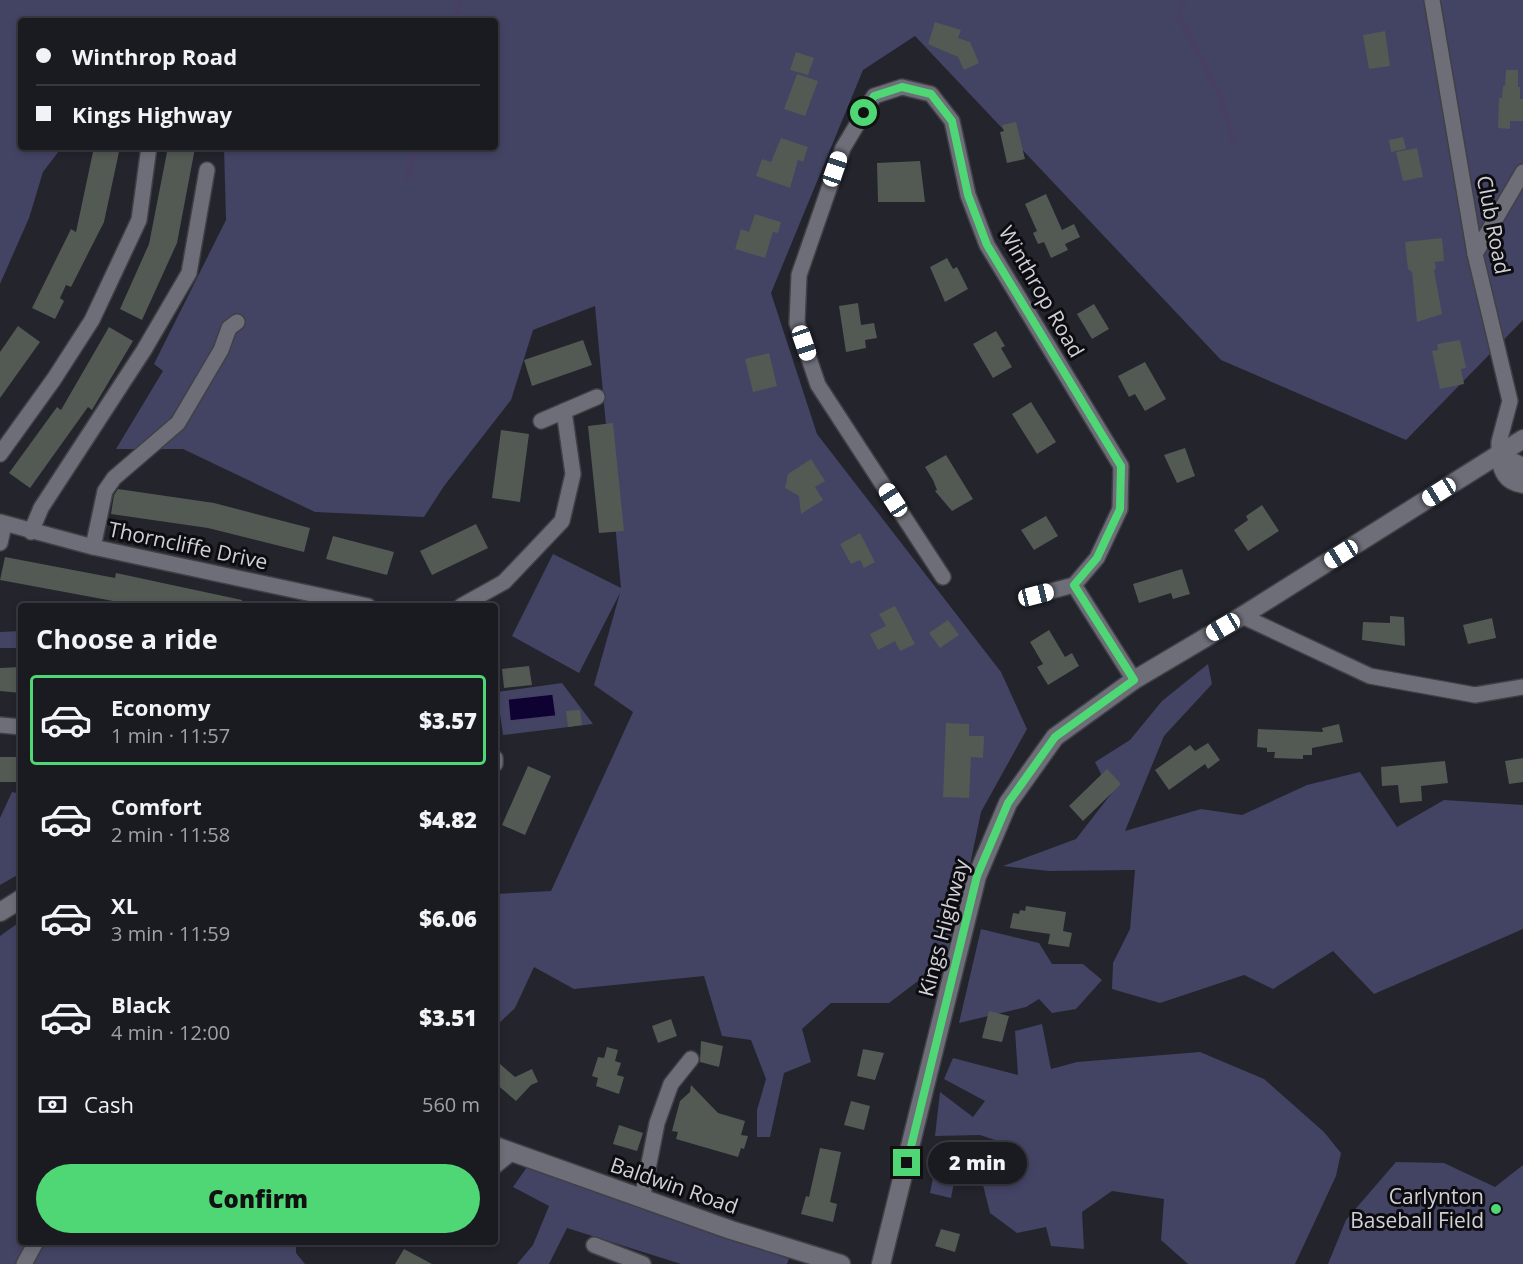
<!DOCTYPE html>
<html lang="en">
<head>
<meta charset="utf-8">
<style>
  body { margin:0; font-family:"Open Sans",sans-serif; background:#27282e; color:#f1f3f6; height:100vh; display:flex; flex-direction:column; font-size:22px; white-space:nowrap }
  * { box-sizing:border-box; margin:0 }
  p { font-size:20px; color:#9fa1a5 }
  .icon { flex:none; width:33px; height:33px; fill:none; stroke:currentColor; stroke-width:2; stroke-linecap:round; stroke-linejoin:round }
  .map { position:relative; flex:1; overflow:hidden }
  .details { position:absolute; left:18px; top:603px; width:480px; height:642px; display:flex; flex-direction:column; background:#1a1b21; border-radius:6px; box-shadow:0 3px 9px #0003,0 0 0 2px #38393f }
  .details>* { flex:none }
  .top-card { position:absolute; left:18px; top:18px; width:480px; height:132px; border-radius:6px; box-shadow:0 3px 9px #0003,0 0 0 2px #38393f; display:grid; align-content:center; height:132px; padding:0 18px; background:#1a1b21 }
  .end { position:absolute; width:27px; height:27px; margin:-14px; border:8px solid #4fd675; background:#111; box-shadow:0 0 0 3px #111 }
  .from { border-radius:50% }
  .bubble { position:absolute; height:42px; border-radius:21px; background:#1a1b21; box-shadow:0 3px 9px #0003,0 0 0 2px #38393f; font-size:20px; font-weight:800; line-height:42px; text-align:center }
  .car { position:absolute; width:18px; height:36px; margin:-18px -9px; border-radius:8px; box-shadow:0 0 4px 2px #0007; background:linear-gradient(#fff 24%,#345 0 40%,#fff 0 76%,#345 0 86%,#fff 0) }
  .top-card b { display:flex; align-items:center; gap:21px; height:57px; font-size:22px }
  .top-card b+b { border-top:2px solid #38393f }
  .top-card i { width:15px; height:15px; background:#f1f3f6 }
  ul { padding:0; list-style:none }
  li { display:flex; align-items:center; gap:18px; height:90px; margin:0 12px 9px; padding:0 6px; border:3px solid transparent; border-radius:6px }
  li div { flex:1 }
  li b { display:block; font-size:22px }
  li em { font-style:normal; font-weight:800 }
  li.active { border-color:#4fd675 }
  li>.icon { width:54px; height:54px; stroke-width:1.5 }
  h2 { padding:0 18px; font-size:27px; line-height:72px }
  .pay { display:flex; align-items:center; gap:15px; height:66px; padding:0 18px; font-size:22px }
  .pay p { margin-inline-start:auto }
  .cta { display:flex; gap:12px; margin-top:auto; padding:12px 18px }
  .cta a { flex:1; height:69px; border-radius:36px; background:#4fd675; color:#111; font-size:24px; font-weight:800; line-height:69px; text-align:center }
  .map>svg:first-child { display:block }
</style>
</head>
<body>
<div class="map">
<svg width="1523" height="1264" viewBox="0 0 1523 1264">
  <rect width="100%" height="100%" fill="#23242c"/>
  <!-- green -->
  <g fill="#434364">
    <path d="M0,0H1523V320L1406,440L1221,360L915,36L863,70L771,293L817,434L1001,672L1027,729L981,812L951,956L889,1003H831L802,1029L811,1062L784,1073L770,1137H757V1110L766,1079L751,1040L722,1036L704,976L574,989L534,967L515,1008L495,1027V894L551,891L633,712L594,685L620,593L579,673L512,636L553,554L621,588L595,306L533,330L511,400L444,486L424,517L315,512L183,449H116L163,371L154,364L226,220L224,147H495V21H21V147H62L43,172L29,218L0,284Z"/>
    <path d="M21,631V648H0V632Z"/>
    <path d="M1208,664L1212,684L1164,736L1125,831L1201,809L1242,815L1307,785L1360,772L1397,827L1444,800L1523,805V929L1374,994L1333,951L1273,989L1244,975L1160,1003L1112,989L1113,963L1130,929L1135,870L1049,871L1003,866L1076,839L1111,794L1095,762L1130,740L1162,701Z"/>
    <path d="M562,683L593,724L503,735L497,692Z"/>
    <path d="M12,792L21,794V873L0,885V818Z"/>
    <path d="M21,921V1242H296V1253L305,1264H0V936Z"/>
    <path d="M981,929L1039,943L1052,964H1083L1102,980L1076,1009L1052,1013L1039,999L1026,1007L959,1023Z"/>
    <path d="M1042,1024L1051,1069L1077,1062L1200,1052L1264,1079L1324,1132L1341,1153L1336,1176L1295,1264H1188L1161,1240L1164,1199L1112,1191L1082,1212L1084,1249L1051,1246L1046,1227L1017,1233L990,1213L983,1185L1007,1144L980,1135L935,1136L940,1092L973,1117L985,1101L944,1079L953,1058L1018,1075L1015,1031Z"/>
    <path d="M1396,1162L1444,1163L1495,1187L1523,1165V1264H1328L1346,1220Z"/>
    <path d="M527,1167L789,1259L787,1264H681L567,1228L549,1264H517L533,1245L549,1206L513,1187Z"/>
    <path d="M935,1168L956,1172L951,1198L930,1193Z"/>
  </g>
  <!-- water -->
  <path fill="#0e0232" stroke="#484063" stroke-width="1.5" d="M553,694L556,716L510,721L508,699Z"/>
  <g fill="none" stroke-linecap="round" stroke-linejoin="round">
    <!-- stream -->
    <g stroke="#484063" stroke-width="4.5">
      <path d="M1185,0L1179,16L1220,96L1234,145"/>
      <path d="M455,21L461,0"/>
      <path d="M407,179L417,147"/>
    </g>
  </g>
  <!-- building -->
  <g fill="#525a53">
    <path d="M935,22L961,30L958,38L970,42L979,63L964,70L958,57L928,44Z"/>
    <path d="M1385,31L1390,66L1369,69L1363,35Z"/>
    <path d="M796,52L814,58L808,75L790,70Z"/>
    <path d="M1506,70H1518V87H1520V99H1523V121H1510V129L1498,128L1499,98H1502L1503,86H1505Z"/>
    <path d="M797,74L818,81L805,116L784,109Z"/>
    <path d="M1016,122L1025,159L1007,163L1000,132L1004,131L1002,125Z"/>
    <path d="M1403,137L1406,149L1391,152L1389,140Z"/>
    <path d="M781,138L808,147L803,162L798,160L790,188L756,176L762,159L771,162Z"/>
    <path d="M94,147H120L104,222L71,287L66,285L60,298L64,301L55,319L32,308L71,229L76,232Z"/>
    <path d="M168,147L195,148L177,243L142,320L120,309L149,244Z"/>
    <path d="M1417,148L1423,177L1403,181L1396,152Z"/>
    <path d="M920,161L925,202H878L877,163Z"/>
    <path d="M1046,194L1062,230L1074,224L1080,237L1065,244L1068,250L1051,258L1044,242L1038,244L1033,233L1037,231L1025,204Z"/>
    <path d="M755,214L781,222L778,233L773,232L765,258L735,249L741,229L749,232Z"/>
    <path d="M1442,238L1444,261L1435,262L1436,269L1434,270L1442,314L1417,322L1412,272L1408,269L1405,242Z"/>
    <path d="M947,258L953,269L957,267L968,289L945,302L930,267Z"/>
    <path d="M858,303L861,325L874,323L877,338L865,340L866,348L846,352L839,306Z"/>
    <path d="M1094,304L1109,329L1092,339L1077,314Z"/>
    <path d="M18,326L40,342L0,398V352Z"/>
    <path d="M109,327L133,341L92,410L88,407L30,488L9,473L57,407L61,410Z"/>
    <path d="M996,331L1005,346L1001,348L1012,367L993,378L973,344Z"/>
    <path d="M583,340L592,365L532,386L524,360Z"/>
    <path d="M1460,340L1466,368L1461,369L1464,384L1440,389L1432,351L1438,350L1437,344Z"/>
    <path d="M769,353L777,386L753,392L745,359Z"/>
    <path d="M1145,362L1166,399L1145,411L1135,394L1129,397L1118,376Z"/>
    <path d="M1031,402L1056,442L1037,454L1012,414Z"/>
    <path d="M613,423L624,531L599,533L588,426Z"/>
    <path d="M501,430L529,434L520,502L492,498Z"/>
    <path d="M1185,448L1195,476L1177,483L1164,455Z"/>
    <path d="M946,455L973,499L952,511L935,491L937,490L933,480L925,467Z"/>
    <path d="M811,459L825,481L815,487L823,500L801,514L799,496L785,488L788,474Z"/>
    <path d="M118,489L214,503L310,528L304,552L208,528L111,514L114,495Z"/>
    <path d="M1262,505L1279,531L1248,551L1234,530L1248,520L1246,516Z"/>
    <path d="M1046,516L1058,536L1034,550L1021,530Z"/>
    <path d="M476,524L488,548L432,575L420,551Z"/>
    <path d="M860,533L875,562L864,568L860,560L851,564L840,544Z"/>
    <path d="M333,536L394,552L387,575L326,559Z"/>
    <path d="M5,557L115,578L116,573L242,600V606H140L0,580Z"/>
    <path d="M1182,569L1190,594L1173,599L1171,593L1139,603L1133,584Z"/>
    <path d="M895,606L915,644L900,651L895,641L878,650L870,634L886,626L879,614Z"/>
    <path d="M1390,616L1404,617L1405,646L1362,640L1363,622L1390,623Z"/>
    <path d="M1492,618L1496,638L1468,644L1463,625Z"/>
    <path d="M948,620L959,635L940,648L929,633Z"/>
    <path d="M1049,630L1065,657L1072,653L1079,666L1048,685L1037,667L1043,664L1030,642Z"/>
    <path d="M529,666L532,685L504,688L502,669Z"/>
    <path d="M21,667V693L0,691V668Z"/>
    <path d="M580,710L582,725L568,727L566,711Z"/>
    <path d="M946,723L969,724V736H984L983,758L971,757L969,798L943,797Z"/>
    <path d="M1339,724L1343,742L1312,748V755H1303V759L1274,758L1275,752H1267V748L1257,747L1258,729L1323,732L1322,728Z"/>
    <path d="M1208,743L1220,760L1208,769L1205,764L1169,790L1155,770L1190,745L1195,751Z"/>
    <rect x="0" y="757" width="21" height="25"/>
    <path d="M1523,758V782L1509,784L1505,761Z"/>
    <path d="M1445,761L1448,783L1421,786L1422,801L1400,803L1398,785L1382,786L1381,767Z"/>
    <path d="M528,766L551,776L525,835L502,825Z"/>
    <path d="M1107,769L1121,784L1083,821L1069,806Z"/>
    <path d="M1026,906L1066,912L1063,931L1072,933L1069,947L1048,944L1050,934L1010,928L1013,913L1019,914L1020,910L1025,911Z"/>
    <path d="M989,1011L1009,1016L1002,1042L982,1038Z"/>
    <path d="M671,1019L677,1036L658,1043L652,1026Z"/>
    <path d="M701,1041L723,1046L719,1067L700,1062Z"/>
    <path d="M607,1047L618,1050L615,1061L621,1063L617,1075L624,1077L619,1094L596,1086L598,1078L592,1076L598,1057L604,1058Z"/>
    <path d="M863,1049L884,1053L875,1080L857,1076Z"/>
    <path d="M500,1064L515,1077L532,1069L538,1082L531,1085L516,1101L495,1083V1070Z"/>
    <path d="M691,1085L718,1113L745,1121L741,1135L748,1136L744,1149L741,1148L738,1157L676,1139L678,1132L672,1131L680,1101L690,1092Z"/>
    <path d="M851,1101L870,1106L864,1130L844,1125Z"/>
    <path d="M619,1125L643,1133L637,1151L613,1144Z"/>
    <path d="M820,1148L841,1152L830,1202L837,1204L833,1222L801,1214L806,1196L809,1197Z"/>
    <path d="M941,1229L960,1234L955,1252L935,1246Z"/>
    <path d="M404,1249L432,1264H395Z"/>
  </g>
  <g fill="none" stroke-linecap="round" stroke-linejoin="round">
    <!-- minor casing -->
    <g stroke="#404046" stroke-width="18">
      <g id="minor">
        <path d="M1432,0L1475,254L1510,401L1499,442V456"/>
        <path d="M1475,254L1523,172"/>
        <path d="M541,421L597,397"/>
        <path d="M0,454L54,379L92,320L139,220L149,147"/>
        <path d="M0,522L93,547L368,606"/>
        <path d="M31,532L41,508L144,350L189,273L207,170"/>
        <path d="M0,543L4,525"/>
        <path d="M93,547L105,491L114,478L178,423L221,350L229,328L237,322"/>
        <path d="M943,577L818,385L797,323L799,275L843,148L874,96L902,87L931,94L952,121L968,195L987,245L1121,466L1120,509L1097,558L1074,585L1134,680"/>
        <path d="M1036,595L1074,585"/>
        <path d="M461,606L504,582L562,521L573,474L564,411"/>
        <path d="M1242,616L1370,676L1475,695L1523,687"/>
        <path d="M0,725L21,727"/>
        <path d="M495,758V764"/>
        <path d="M495,1166L510,1154"/>
        <path d="M642,1199L657,1123L671,1084L691,1059"/>
        <path d="M594,1245L643,1264"/>
        <path d="M24,1264L36,1242"/>
      </g>
    </g>
    <!-- tertiary casing -->
    <g stroke="#404046" stroke-width="21">
      <g id="tertiary">
        <path d="M1499,456C1503,472 1506,481 1523,484"/>
        <path d="M1499,456L1523,467"/>
        <path d="M0,912L21,899"/>
        <path d="M495,1146L731,1230L841,1264"/>
        <path d="M881,1264L977,876L1008,803L1055,737L1134,680L1242,616L1523,439"/>
      </g>
    </g>
    <!-- minor -->
    <use href="#minor" stroke="#6d6e78" stroke-width="15"/>
    <!-- tertiary -->
    <use href="#tertiary" stroke="#6d6e78" stroke-width="18"/>
  </g>
  <g fill="none" stroke-linecap="round" stroke-linejoin="round">
    <!-- route -->
    <path stroke="#4fd675" stroke-width="8" d="M864,113L874,96L902,87L931,94L952,121L968,195L987,245L1121,466L1120,509L1097,558L1074,585L1134,680L1055,737L1008,803L977,876L907,1163"/>
  </g>
  <!-- markers -->
  <circle fill="#4fd675" stroke="#0d0d11" stroke-width="2" cx="1496" cy="1209" r="6"/>
  <g text-anchor="middle" stroke-width="6" stroke-linejoin="round" paint-order="stroke">
    <!-- street labels -->
    <g font-size="21" fill="#d0d0d6" stroke="#0d0d11">
      <text transform="translate(1493 225) rotate(79)" y="7">Club Road</text>
      <text transform="translate(1041 292) rotate(60)" y="7">Winthrop Road</text>
      <text transform="translate(188 546) rotate(12)" y="7">Thorncliffe Drive</text>
      <text transform="translate(944 928) rotate(-75)" y="7">Kings Highway</text>
      <text transform="translate(674 1186) rotate(19)" y="7">Baldwin Road</text>
    </g>
    <!-- poi labels -->
    <g font-size="21" fill="#d0d0d6" stroke="#0d0d11" text-anchor="end">
      <text x="1484" y="1204">Carlynton<tspan x="1484" dy="24">Baseball Field</tspan></text>
    </g>
  </g>
</svg>
<i class="end from" style="left:864px;top:113px"></i>
<i class="end" style="left:907px;top:1163px"></i>
<div class="bubble" style="left:928px;top:1142px;width:99px">2 min</div>
<i class="car" style="left:835px;top:169px;rotate:19deg"></i>
<i class="car" style="left:804px;top:343px;rotate:161deg"></i>
<i class="car" style="left:1439px;top:492px;rotate:238deg"></i>
<i class="car" style="left:893px;top:500px;rotate:327deg"></i>
<i class="car" style="left:1341px;top:554px;rotate:238deg"></i>
<i class="car" style="left:1036px;top:595px;rotate:76deg"></i>
<i class="car" style="left:1223px;top:627px;rotate:240deg"></i>
<div class="top-card">
<b><i class="from"></i>Winthrop Road</b>
<b><i></i>Kings Highway</b>
</div>
<section class="details">
<h2>Choose a ride</h2>
<ul>
<li class="active"><svg class="icon" aria-label="car" viewBox="0 0 24 24"><path d="M5 17H2v-5l4-1 3-4h7l3 4 3 1v5h-3M9 17h6M6 11h13"/><circle cx="7" cy="17" r="2"/><circle cx="17" cy="17" r="2"/></svg><div><b>Economy</b><p>1 min · 11:57</p></div><em>$3.57</em></li>
<li><svg class="icon" aria-label="car" viewBox="0 0 24 24"><path d="M5 17H2v-5l4-1 3-4h7l3 4 3 1v5h-3M9 17h6M6 11h13"/><circle cx="7" cy="17" r="2"/><circle cx="17" cy="17" r="2"/></svg><div><b>Comfort</b><p>2 min · 11:58</p></div><em>$4.82</em></li>
<li><svg class="icon" aria-label="car" viewBox="0 0 24 24"><path d="M5 17H2v-5l4-1 3-4h7l3 4 3 1v5h-3M9 17h6M6 11h13"/><circle cx="7" cy="17" r="2"/><circle cx="17" cy="17" r="2"/></svg><div><b>XL</b><p>3 min · 11:59</p></div><em>$6.06</em></li>
<li><svg class="icon" aria-label="car" viewBox="0 0 24 24"><path d="M5 17H2v-5l4-1 3-4h7l3 4 3 1v5h-3M9 17h6M6 11h13"/><circle cx="7" cy="17" r="2"/><circle cx="17" cy="17" r="2"/></svg><div><b>Black</b><p>4 min · 12:00</p></div><em>$3.51</em></li>
</ul>
<div class="pay"><svg class="icon" aria-label="cash" viewBox="0 0 24 24"><path d="M3 7h18v10H3z"/><circle cx="12" cy="12" r="2"/></svg>Cash<p>560 m</p></div>
<div class="cta"><a>Confirm</a></div>
</section>
</div>
</body>
</html>
